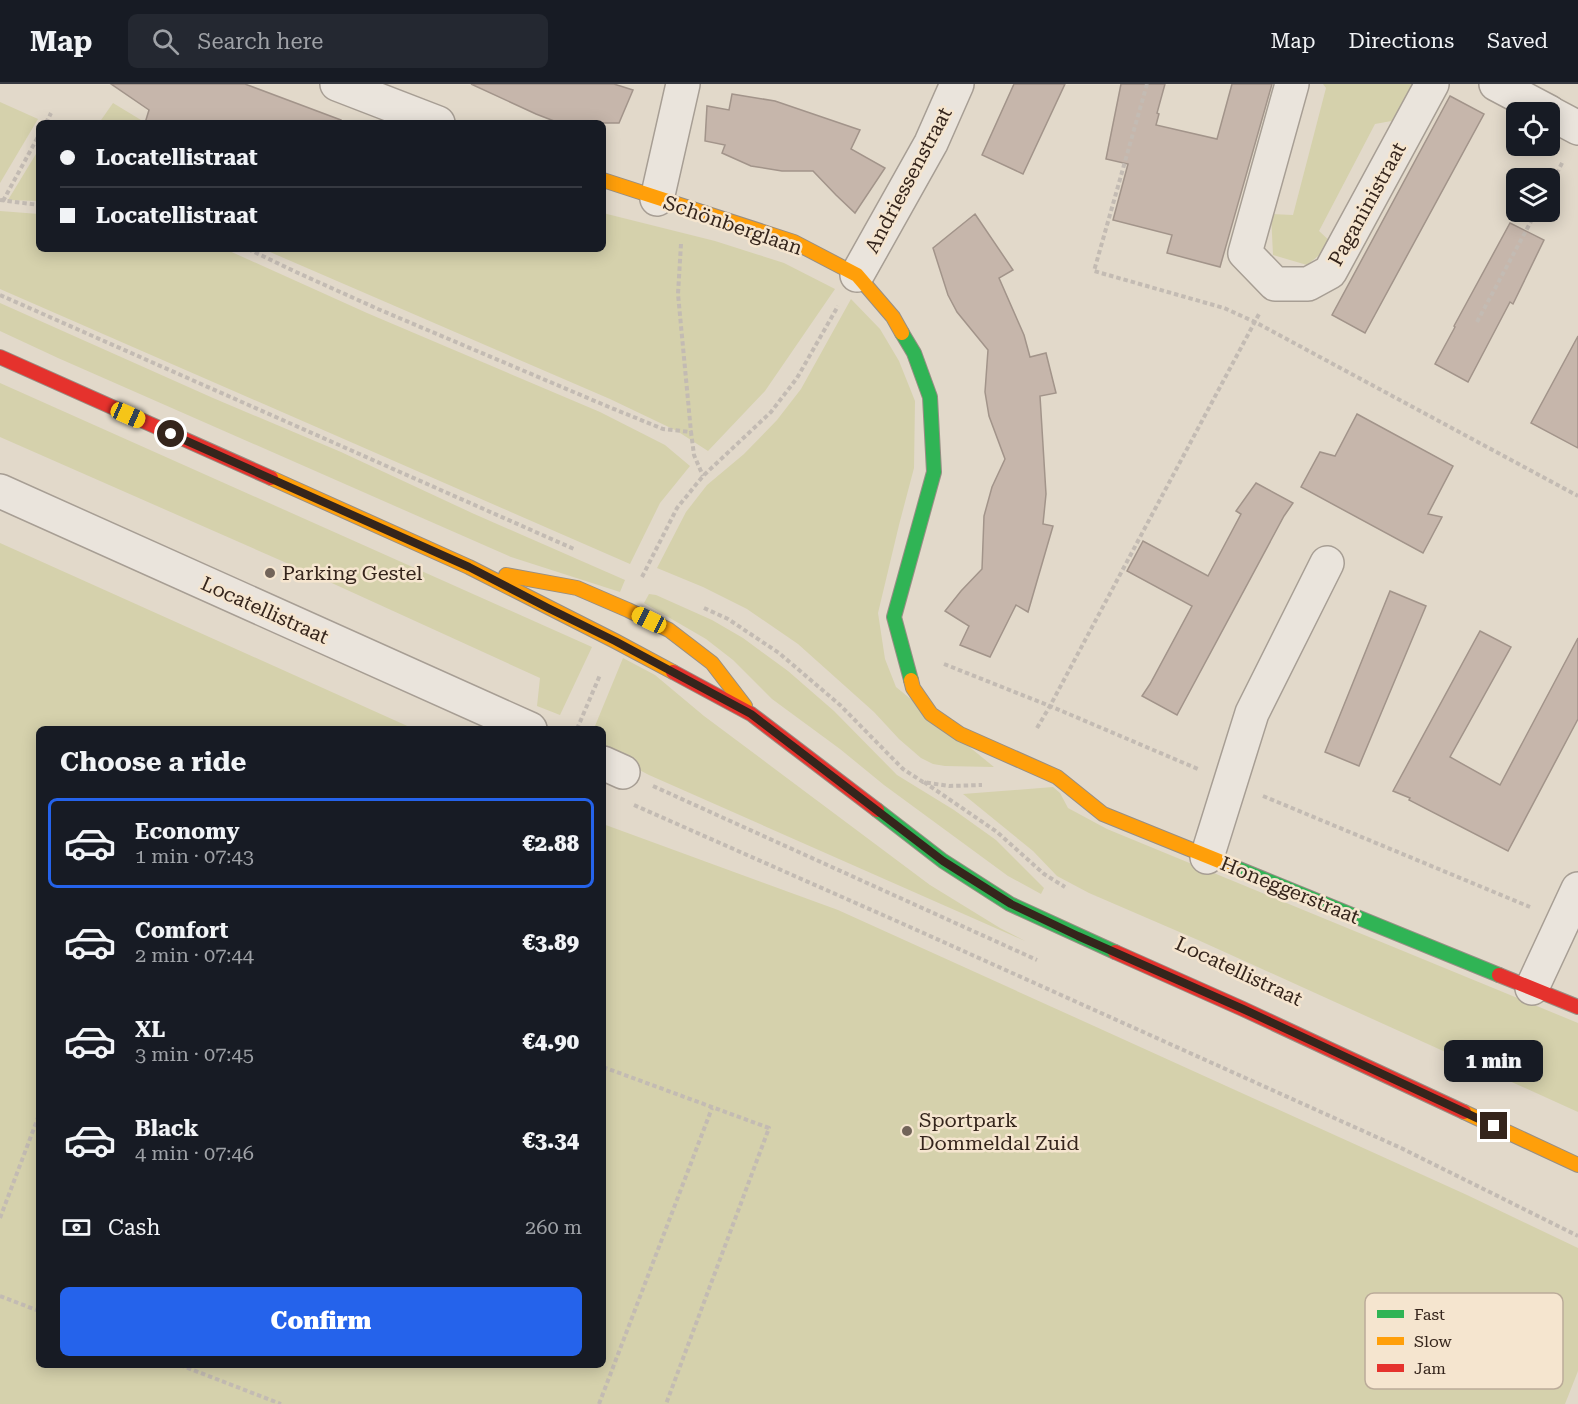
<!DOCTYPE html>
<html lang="en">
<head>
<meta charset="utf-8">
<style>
  body { margin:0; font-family:"Roboto Serif",serif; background:#242831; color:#f1f3f6; height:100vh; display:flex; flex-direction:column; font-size:22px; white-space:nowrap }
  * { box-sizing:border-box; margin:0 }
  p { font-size:20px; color:#9ea1a6 }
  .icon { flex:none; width:33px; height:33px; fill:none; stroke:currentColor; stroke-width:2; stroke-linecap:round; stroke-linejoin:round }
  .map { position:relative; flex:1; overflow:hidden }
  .details { position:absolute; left:36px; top:642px; width:570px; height:642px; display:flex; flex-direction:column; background:#171b24; border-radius:9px; box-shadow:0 3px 15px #0003 }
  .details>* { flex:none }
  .guide { position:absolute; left:36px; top:36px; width:570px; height:132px; border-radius:9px; box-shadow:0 3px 15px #0003; display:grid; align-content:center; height:132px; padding:0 24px; background:#171b24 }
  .fabs { position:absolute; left:1506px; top:18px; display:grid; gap:12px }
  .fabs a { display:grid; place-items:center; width:54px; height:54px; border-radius:9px; background:#171b24; box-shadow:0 3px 15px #0003; font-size:30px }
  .end { position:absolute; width:27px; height:27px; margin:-14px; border:8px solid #35251c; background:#fff; box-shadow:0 0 0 3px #fff }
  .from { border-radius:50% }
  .bubble { position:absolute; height:42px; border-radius:9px; background:#171b24; box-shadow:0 3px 15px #0003; font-size:20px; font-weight:800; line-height:42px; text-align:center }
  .car { position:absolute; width:18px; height:36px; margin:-18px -9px; border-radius:8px; box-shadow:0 0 4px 2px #0007; background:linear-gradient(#f5c518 24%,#345 0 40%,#f5c518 0 76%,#345 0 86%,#f5c518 0) }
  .guide b { display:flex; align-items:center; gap:21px; height:57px; font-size:22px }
  .guide b+b { border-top:2px solid #363941 }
  .guide i { width:15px; height:15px; background:#f1f3f6 }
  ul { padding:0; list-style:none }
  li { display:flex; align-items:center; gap:18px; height:90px; margin:0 12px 9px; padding:0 12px; border:3px solid transparent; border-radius:9px }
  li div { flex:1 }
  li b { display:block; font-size:22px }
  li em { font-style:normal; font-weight:800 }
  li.active { border-color:#2563eb }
  li>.icon { width:54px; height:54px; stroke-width:1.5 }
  h2 { padding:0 24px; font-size:27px; line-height:72px }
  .pay { display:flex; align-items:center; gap:15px; height:66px; padding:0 24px; font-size:22px }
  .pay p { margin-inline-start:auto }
  .action { display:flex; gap:12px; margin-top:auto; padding:12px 24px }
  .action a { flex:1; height:69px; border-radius:9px; background:#2563eb; color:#fff; font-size:24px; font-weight:800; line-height:69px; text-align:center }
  header { display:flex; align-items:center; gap:36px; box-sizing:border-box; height:84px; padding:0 30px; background:#171b24; border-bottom:2px solid #363941 }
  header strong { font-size:28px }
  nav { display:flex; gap:33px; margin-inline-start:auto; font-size:21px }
  .search { width:420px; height:54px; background:#242831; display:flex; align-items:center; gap:15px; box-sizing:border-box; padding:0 21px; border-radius:9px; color:#9ea1a6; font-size:22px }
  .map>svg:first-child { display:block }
</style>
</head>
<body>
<header>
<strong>Map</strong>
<div class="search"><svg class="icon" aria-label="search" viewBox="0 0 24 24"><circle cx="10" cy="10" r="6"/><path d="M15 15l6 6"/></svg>Search here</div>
<nav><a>Map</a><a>Directions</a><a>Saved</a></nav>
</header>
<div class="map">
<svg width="1578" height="1320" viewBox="0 0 1578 1320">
  <rect width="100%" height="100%" fill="#e2d9ca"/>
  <!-- green -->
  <g fill="#d5d1ac">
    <path d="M1323,0H1412L1397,36L1375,40L1319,147L1333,160L1307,181L1273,171L1271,130L1293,131L1326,4Z"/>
    <path d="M0,18L38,35L0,99Z"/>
    <path d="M113,19L141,36L140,39H99Z"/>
    <path d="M39,65V117L8,116Z"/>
    <path d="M0,127L39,130V165H225L367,229L600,328L665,361L690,382L660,419L630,480L0,205Z"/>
    <path d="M603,129L715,157L784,179L835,205L765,307L708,367L677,347L610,315L263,165H603Z"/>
    <path d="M851,215L880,245L899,277L915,317L914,384L899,441L878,529L885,575L896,603L994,683L945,682L933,680L921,674L899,655L874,628L798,560L747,525L703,503L657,484L686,428L707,401L744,370L777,336L801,305Z"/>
    <path d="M0,219L213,314L341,368L472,429L625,496L620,508L511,473L58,274L0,247Z"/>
    <path d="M0,299L592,563L560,631L537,622L540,594L323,495L0,353Z"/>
    <path d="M0,459L414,645H39V1281H603V740L838,826L1467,1111L1578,1164V1287L1565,1320H0Z"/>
    <path d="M649,510L656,511L712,536L743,554L788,587L834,627L897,691L954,726L996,756L1044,804L1041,810L1008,792L884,701L840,665L772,615L733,576L706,555L644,519Z"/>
    <path d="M623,574L655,591L704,632L930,801L1000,844L1025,857L649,691L603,667V645H595V642Z"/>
    <path d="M1053,703L1060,709L1068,724L1107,745L1578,939V1028L1198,856L1089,809L1057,792L1033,767L963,710Z"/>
  </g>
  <!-- building -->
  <g fill="#c6b6ab" stroke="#a2948a" stroke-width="1.5">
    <path d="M111,0H245L341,36L340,39H145L149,26Z"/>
    <path d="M471,0H614L633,6L619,39H563L554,37L536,30Z"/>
    <path d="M1014,0H1065L1023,90L982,71Z"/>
    <path d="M1121,0H1165L1157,29L1159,30L1156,41L1217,55L1232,0H1272L1220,183L1167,169L1172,151L1113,136L1128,80L1106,75Z"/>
    <path d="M732,10L775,17L860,46L851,65L885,84L855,129L836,111L813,87H782L751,82L722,69L725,61L705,57L707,22L729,26Z"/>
    <path d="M1450,12L1484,30L1365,249L1332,231Z"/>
    <path d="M975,130L1013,186L999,194L1024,251L1030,273L1046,269L1056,309L1040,312L1046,410L1043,440L1053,442L1028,528L1016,521L990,573L960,561L969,542L945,527L961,507L982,485L984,432L992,403L1005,375L989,332L985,308L988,266L957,228L948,211L933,164Z"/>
    <path d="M1510,139L1544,156L1513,220L1510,218L1468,298L1435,280L1455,243L1454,242Z"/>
    <path d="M1578,252V364L1531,339Z"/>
    <path d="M1357,330L1453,382L1428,430L1442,433L1423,469L1301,403L1320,368L1335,372Z"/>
    <path d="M1256,399L1293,419L1284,432L1177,631L1142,612L1150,600L1192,522L1127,487L1143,457L1208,492L1241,430L1236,427Z"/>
    <path d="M1390,507L1426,522L1359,682L1325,668Z"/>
    <path d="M1480,547L1511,563L1450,673L1500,701L1578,554V635L1508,767L1409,716L1410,714L1393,707Z"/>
  </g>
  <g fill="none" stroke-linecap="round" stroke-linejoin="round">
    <!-- street casing -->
    <g stroke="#a79e94" stroke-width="36">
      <g id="street">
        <path d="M337,0L438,39"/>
        <path d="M1292,0L1245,169L1275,200H1308L1330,188L1432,0"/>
        <path d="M1496,0L1549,28"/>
        <path d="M1550,29L1578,44"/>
        <path d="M657,115L683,0"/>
        <path d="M857,191L931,59L957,0"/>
        <path d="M0,407L530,645"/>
        <path d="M603,679L623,688"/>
        <path d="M1207,773L1252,629L1327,479"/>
        <path d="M1532,904L1578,805"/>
      </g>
    </g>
    <!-- fast casing -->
    <g stroke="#978e84" stroke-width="16">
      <g id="fast">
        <path d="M902,249L914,269L930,313L934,388L894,533L911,596"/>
        <path d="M877,726L943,777L1010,820L1115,868"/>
        <path d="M1234,783L1499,891"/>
      </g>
    </g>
    <!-- slow casing -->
    <g stroke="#978e84" stroke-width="16">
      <g id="slow">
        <path d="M603,96L794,158L857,191L893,233L902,249"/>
        <path d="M271,394L469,483L615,557L673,588"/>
        <path d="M506,491L577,504L628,526L669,546L712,579L745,622"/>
        <path d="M911,596L913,604L931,630L960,650L1057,693L1103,730L1234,783"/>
        <path d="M1464,1028L1578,1081"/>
      </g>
    </g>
    <!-- jam casing -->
    <g stroke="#978e84" stroke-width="16">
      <g id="jam">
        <path d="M0,273L271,394"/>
        <path d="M673,588L751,630L877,726"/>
        <path d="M1115,868L1243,925L1464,1028"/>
        <path d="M1499,891L1578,923"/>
      </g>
    </g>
    <!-- path -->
    <g stroke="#c3bbb3" stroke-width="4" stroke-dasharray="4.5 3" stroke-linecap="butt">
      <path d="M1147,0L1094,187L1224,224L1255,238L1578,412"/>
      <path d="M46,39L51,29"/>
      <path d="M1550,103L1563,77"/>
      <path d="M0,116L39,121"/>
      <path d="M3,117L39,51"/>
      <path d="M681,160L678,210L691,348"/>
      <path d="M248,165L296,188L378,225L609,323L663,345L691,348L694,371L703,392"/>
      <path d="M0,211L574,465"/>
      <path d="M1477,238L1536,128"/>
      <path d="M642,493L677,424L703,392L771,328L797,294L838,222"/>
      <path d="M704,524L728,535L779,569L840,621L903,685L923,698L949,702L982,701"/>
      <path d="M944,580L1050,622L1198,685"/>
      <path d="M1037,644L1050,622L1259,230"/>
      <path d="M577,645L600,591"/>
      <path d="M924,698L997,748L1044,790L1065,803"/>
      <path d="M653,702L1037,876"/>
      <path d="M1263,712L1530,823"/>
      <path d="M634,721L910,843L1401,1064L1578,1152"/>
      <path d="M603,983L769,1044L666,1320"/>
      <path d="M0,1134L39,1031"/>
      <path d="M0,1212L39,1227"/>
      <path d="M180,1281L281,1320"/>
      <path d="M599,1320L712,1024"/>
    </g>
    <!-- street -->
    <use href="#street" stroke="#eae4dc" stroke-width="33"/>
    <!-- fast -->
    <use href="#fast" stroke="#30b455" stroke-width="14"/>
    <!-- slow -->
    <use href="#slow" stroke="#ff9f0a" stroke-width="14"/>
    <!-- jam -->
    <use href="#jam" stroke="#e5322d" stroke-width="14"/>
  </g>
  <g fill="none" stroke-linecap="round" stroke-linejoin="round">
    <!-- route -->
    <path stroke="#35251c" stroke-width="8" d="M171,350L469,483L548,524L615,557L751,630L943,777L1011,820L1078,852L1243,925L1494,1042"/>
  </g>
  <!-- markers -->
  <g fill="#726459" stroke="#f5e5cf" stroke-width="2">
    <circle cx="270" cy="489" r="6"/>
    <circle cx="907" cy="1047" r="6"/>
  </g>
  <g text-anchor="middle" stroke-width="5" stroke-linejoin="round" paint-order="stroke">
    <!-- street labels -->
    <g font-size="20" fill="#35251c" stroke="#f5e5cf">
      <text transform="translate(908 96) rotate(-62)" y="7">Andriessenstraat</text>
      <text transform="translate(1367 120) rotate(-61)" y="7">Paganinistraat</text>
      <text transform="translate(733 141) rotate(19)" y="7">Schönberglaan</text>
      <text transform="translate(265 526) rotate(24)" y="7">Locatellistraat</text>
      <text transform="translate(1290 806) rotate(22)" y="7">Honeggerstraat</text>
      <text transform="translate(1239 887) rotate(25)" y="7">Locatellistraat</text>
    </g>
    <!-- poi labels -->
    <g font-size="20" fill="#35251c" stroke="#f5e5cf" text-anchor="start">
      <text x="282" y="496">Parking Gestel</text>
      <text x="919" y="1043">Sportpark<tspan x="919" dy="23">Dommeldal Zuid</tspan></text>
    </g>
  </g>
  <!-- legend -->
  <rect x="1365" y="1209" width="198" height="96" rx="9" fill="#f5e5cf" stroke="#bbab99" stroke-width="1.5"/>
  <rect x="1377" y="1226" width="27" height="8" fill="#30b455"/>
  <rect x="1377" y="1253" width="27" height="8" fill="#ff9f0a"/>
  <rect x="1377" y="1280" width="27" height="8" fill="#e5322d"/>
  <g font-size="16" fill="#35251c">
    <text x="1414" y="1236">Fast</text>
    <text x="1414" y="1263">Slow</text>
    <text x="1414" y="1290">Jam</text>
  </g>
</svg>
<div class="fabs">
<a><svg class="icon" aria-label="locate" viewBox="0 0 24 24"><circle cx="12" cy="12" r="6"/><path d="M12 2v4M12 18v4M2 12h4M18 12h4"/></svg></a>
<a><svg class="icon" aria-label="layers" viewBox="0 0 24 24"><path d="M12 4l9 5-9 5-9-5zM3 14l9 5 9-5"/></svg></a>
</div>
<i class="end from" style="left:171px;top:350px"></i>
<i class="end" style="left:1494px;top:1042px"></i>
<div class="bubble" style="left:1444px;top:956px;width:99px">1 min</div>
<i class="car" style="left:128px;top:331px;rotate:114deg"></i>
<i class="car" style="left:649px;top:536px;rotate:296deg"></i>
<div class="guide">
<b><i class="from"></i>Locatellistraat</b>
<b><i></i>Locatellistraat</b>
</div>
<section class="details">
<h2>Choose a ride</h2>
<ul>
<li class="active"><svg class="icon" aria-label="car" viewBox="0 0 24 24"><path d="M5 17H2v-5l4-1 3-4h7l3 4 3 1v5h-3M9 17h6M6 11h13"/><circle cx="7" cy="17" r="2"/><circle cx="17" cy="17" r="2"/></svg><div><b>Economy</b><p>1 min · 07:43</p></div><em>€2.88</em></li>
<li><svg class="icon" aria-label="car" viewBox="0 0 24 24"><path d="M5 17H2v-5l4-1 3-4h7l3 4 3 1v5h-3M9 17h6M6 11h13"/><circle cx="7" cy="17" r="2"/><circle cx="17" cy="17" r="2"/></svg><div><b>Comfort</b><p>2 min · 07:44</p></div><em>€3.89</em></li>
<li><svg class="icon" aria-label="car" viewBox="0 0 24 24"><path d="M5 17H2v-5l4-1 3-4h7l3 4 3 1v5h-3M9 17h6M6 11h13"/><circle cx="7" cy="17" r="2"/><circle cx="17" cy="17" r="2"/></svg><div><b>XL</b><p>3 min · 07:45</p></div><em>€4.90</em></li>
<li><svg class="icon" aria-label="car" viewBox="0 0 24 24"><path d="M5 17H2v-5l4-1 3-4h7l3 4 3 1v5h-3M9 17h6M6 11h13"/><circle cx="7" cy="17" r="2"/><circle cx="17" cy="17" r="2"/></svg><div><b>Black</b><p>4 min · 07:46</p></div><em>€3.34</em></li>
</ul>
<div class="pay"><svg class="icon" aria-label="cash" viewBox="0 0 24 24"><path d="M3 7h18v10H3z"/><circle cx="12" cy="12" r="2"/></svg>Cash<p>260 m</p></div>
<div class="action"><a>Confirm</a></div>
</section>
</div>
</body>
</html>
